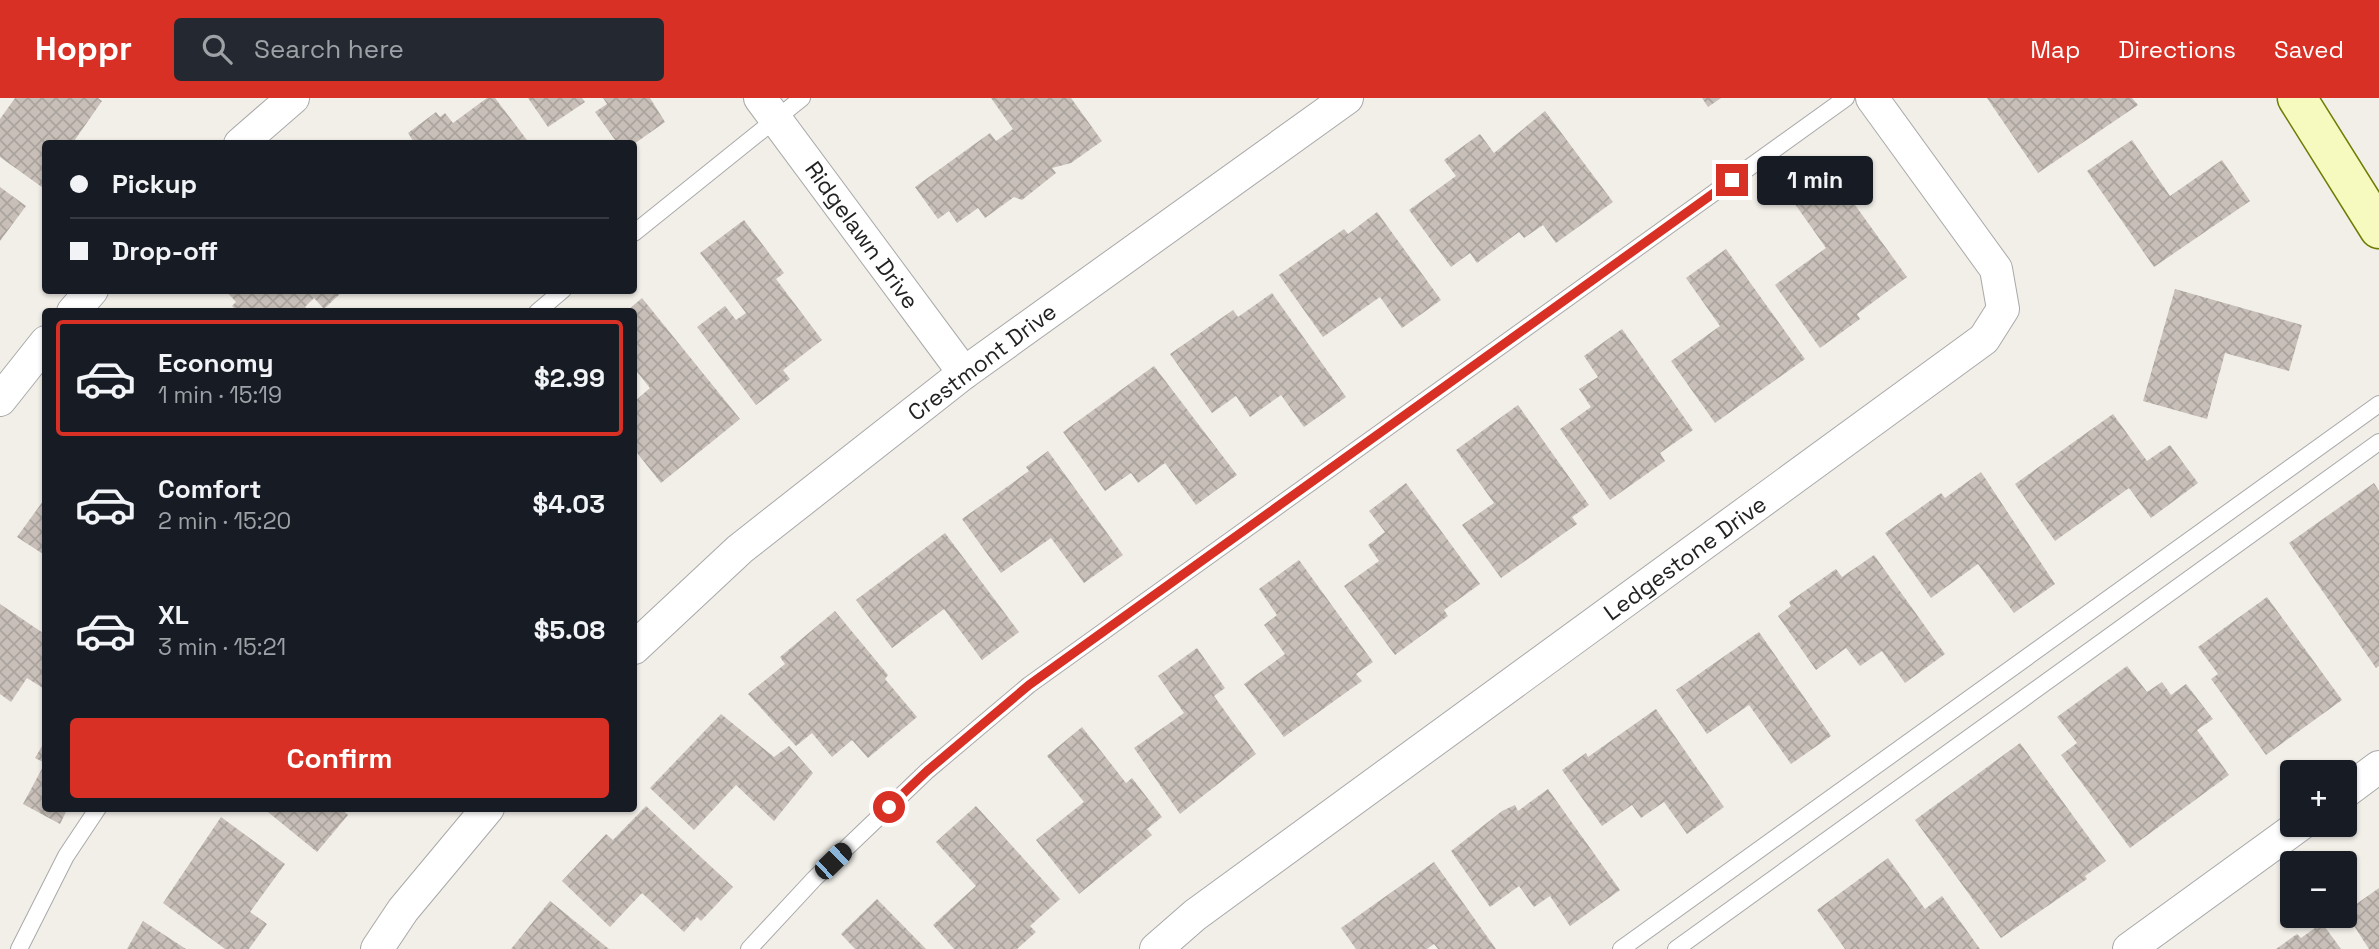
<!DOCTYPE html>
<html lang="en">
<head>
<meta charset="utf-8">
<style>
  body { margin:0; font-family:"Space Grotesk",sans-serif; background:#242831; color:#f1f3f6; height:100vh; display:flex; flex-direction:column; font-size:26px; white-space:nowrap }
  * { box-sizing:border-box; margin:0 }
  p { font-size:23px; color:#9ea1a6 }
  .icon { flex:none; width:38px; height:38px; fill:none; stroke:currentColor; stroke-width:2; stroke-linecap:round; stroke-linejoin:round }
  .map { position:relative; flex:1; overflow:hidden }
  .side { position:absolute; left:42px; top:210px; width:595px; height:504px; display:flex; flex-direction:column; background:#171b24; border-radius:7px; box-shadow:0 2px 5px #0004 }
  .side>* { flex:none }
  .hud { position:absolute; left:42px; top:42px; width:595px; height:154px; border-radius:7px; box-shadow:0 2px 5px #0004; display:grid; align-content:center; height:154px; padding:0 28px; background:#171b24 }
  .buttons { position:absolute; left:2280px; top:662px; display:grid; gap:14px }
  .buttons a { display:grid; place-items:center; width:77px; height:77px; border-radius:7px; background:#171b24; box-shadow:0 2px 5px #0004; font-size:35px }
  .end { position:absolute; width:32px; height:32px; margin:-16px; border:9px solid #d93025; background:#fff; box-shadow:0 0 0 4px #fff }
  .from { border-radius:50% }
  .bubble { position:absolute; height:49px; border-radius:7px; background:#171b24; box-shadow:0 2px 5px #0004; font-size:23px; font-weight:700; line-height:49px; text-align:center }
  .car { position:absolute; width:21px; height:42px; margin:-21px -10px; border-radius:9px; box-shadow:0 0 5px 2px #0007; background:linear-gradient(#222 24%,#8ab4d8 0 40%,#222 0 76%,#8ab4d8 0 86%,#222 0) }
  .hud b { display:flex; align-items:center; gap:24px; height:66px; font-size:26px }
  .hud b+b { border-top:2px solid #363941 }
  .hud i { width:18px; height:18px; background:#f1f3f6 }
  ul { padding:12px 0 0; list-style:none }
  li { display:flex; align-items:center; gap:21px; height:116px; margin:0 14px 10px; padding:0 14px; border:4px solid transparent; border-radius:7px }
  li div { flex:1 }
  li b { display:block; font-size:26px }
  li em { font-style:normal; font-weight:700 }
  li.active { border-color:#d93025 }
  li>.icon { width:63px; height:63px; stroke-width:1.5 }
  .button { display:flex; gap:14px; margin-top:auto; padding:14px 28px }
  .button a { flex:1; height:80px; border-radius:7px; background:#d93025; color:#fff; font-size:28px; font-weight:700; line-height:80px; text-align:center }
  header { display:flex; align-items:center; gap:42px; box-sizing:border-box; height:98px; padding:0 35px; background:#d93025; color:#fff }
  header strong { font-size:33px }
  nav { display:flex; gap:38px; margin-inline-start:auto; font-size:24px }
  .search { width:490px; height:63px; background:#242831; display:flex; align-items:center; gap:18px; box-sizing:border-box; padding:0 24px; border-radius:7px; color:#9ea1a6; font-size:26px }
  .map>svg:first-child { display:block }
</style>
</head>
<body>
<header>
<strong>Hoppr</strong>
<div class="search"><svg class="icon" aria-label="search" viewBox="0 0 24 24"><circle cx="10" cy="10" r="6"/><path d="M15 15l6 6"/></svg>Search here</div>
<nav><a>Map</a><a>Directions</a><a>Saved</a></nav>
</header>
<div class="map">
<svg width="2379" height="851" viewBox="0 0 2379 851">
  <defs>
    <pattern id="building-cross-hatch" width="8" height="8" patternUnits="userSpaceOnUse" patternTransform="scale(1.75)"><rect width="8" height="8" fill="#c7bfb8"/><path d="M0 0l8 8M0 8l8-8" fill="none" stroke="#aba49e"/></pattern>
  </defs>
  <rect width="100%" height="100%" fill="#f2efe9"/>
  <!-- building -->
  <g fill="url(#building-cross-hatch)">
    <path d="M15,0H98L102,3L72,46H46V92L0,59V21Z"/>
    <path d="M487,0H495L530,46H415L408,35L436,14L440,19L445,15L453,25Z"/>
    <path d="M528,0H582L585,4L548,29Z"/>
    <path d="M603,0H650L665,24L634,46H618L595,14L607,6Z"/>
    <path d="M991,0H1071L1102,43L1071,65L1052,70L1056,75L1022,102L1014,99L985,120L978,110L957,125L949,113L938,121L915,89L990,35L996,43L1013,31Z"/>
    <path d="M1702,0H1721L1708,9Z"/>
    <path d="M1987,0H2132L2138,7L2038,75Z"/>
    <path d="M1545,13L1613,104L1556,145L1543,127L1524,140L1519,134L1477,165L1470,155L1451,169L1409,112L1456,78L1444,62L1480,36L1494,55Z"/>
    <path d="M2132,42L2170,98L2222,62L2250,103L2154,169L2087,73Z"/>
    <path d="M1829,71L1907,179L1857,216L1860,221L1820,250L1775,187L1826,150L1790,99Z"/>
    <path d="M0,89L26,108L0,143Z"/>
    <path d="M1377,114L1441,202L1402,230L1380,199L1323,239L1279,177L1344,131L1348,136Z"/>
    <path d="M744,122L784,175L776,181L822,242L783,272L790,281L756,307L697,229L725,208L736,222L746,215L700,155Z"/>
    <path d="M1726,151L1805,261L1715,325L1671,263L1720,228L1686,180Z"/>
    <path d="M2175,191L2302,227L2289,273L2225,255L2207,321L2143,303Z"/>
    <path d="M225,192H344L324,211L314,200L305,209L309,214H238L232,208L236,204Z"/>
    <path d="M1272,195L1346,299L1304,329L1281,297L1250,319L1236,298L1212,315L1170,256L1233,212L1238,219Z"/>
    <path d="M642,200L740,321L661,385L634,351V304L650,290L634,270V214H626Z"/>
    <path d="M1622,231L1693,332L1660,355L1665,363L1610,402L1560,331L1591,309L1579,291L1598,279L1584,258Z"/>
    <path d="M1154,268L1237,377L1196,407L1165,365L1138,385L1131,375L1105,393L1063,334Z"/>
    <path d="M1518,307L1589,407L1572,419L1577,426L1501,480L1462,427L1494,405L1456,352Z"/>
    <path d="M2113,316L2147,363L2170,347L2198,385L2151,420L2129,390L2055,443L2015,386Z"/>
    <path d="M1048,353L1123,457L1084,485L1051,440L1001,475L962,421L1029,373L1026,369Z"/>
    <path d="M1981,374L2055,486L2014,515L1978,466L1931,500L1885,435L1941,395L1945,400Z"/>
    <path d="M1406,385L1480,486L1444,512L1448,518L1395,557L1344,488L1379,463L1368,447L1385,434L1369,413Z"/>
    <path d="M2374,385L2379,393V568L2376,570L2289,445Z"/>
    <path d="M46,399V458L17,439Z"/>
    <path d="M945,435L1019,534L982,562L944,511L892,550L856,502Z"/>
    <path d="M1874,457L1945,556L1905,585L1882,553L1860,568L1846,550L1816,572L1778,518L1791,508L1789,504L1836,471L1842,479Z"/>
    <path d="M1299,462L1373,564L1356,576L1362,583L1284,639L1244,586L1285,556L1264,527L1277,517L1259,491Z"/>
    <path d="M2267,499L2342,602L2266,657L2211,581L2218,576L2198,549Z"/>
    <path d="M0,506L46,537V592L27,580L11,604L0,596Z"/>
    <path d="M835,513L888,577L885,581L917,619L868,660L852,642L832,659L812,635L796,648L748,596L785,566L780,559Z"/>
    <path d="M1759,534L1831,638L1791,666L1749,607L1707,636L1676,592Z"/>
    <path d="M1197,550L1225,590L1214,598L1256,656L1180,716L1134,650L1184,615L1158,578Z"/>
    <path d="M2127,568L2147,594L2162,584L2171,597L2186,586L2213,621L2197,632L2229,677L2130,750L2061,657L2077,645L2057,619Z"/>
    <path d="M1656,611L1724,709L1687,736L1664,704L1641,720L1632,707L1602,728L1562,672L1586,655L1588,659Z"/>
    <path d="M721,616L774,659L789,648L813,675L774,723L736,687L694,732L650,690Z"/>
    <path d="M1082,629L1126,685L1132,680L1162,719L1147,731L1152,737L1079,796L1036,742L1084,704L1047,658Z"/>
    <path d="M46,641V710H68L60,726L23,706L45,665L35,660Z"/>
    <path d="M2020,645L2106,763L2085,778L2087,781L2001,840L1915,722Z"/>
    <path d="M1548,691L1620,792L1570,828L1550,798L1534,809L1519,788L1490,809L1451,753L1502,713L1515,707L1518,713Z"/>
    <path d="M646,708L733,789L701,823L697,819L684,834L642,795L610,829L562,783L606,736L613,742Z"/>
    <path d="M976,708L1060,801L1030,828L1036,834L1017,851H954L933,827L976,788L936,744Z"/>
    <path d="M263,710H340L348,717L317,754Z"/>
    <path d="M221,719L285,766L250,814L267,826L249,851H225L163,805Z"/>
    <path d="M1888,760L1925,811L1942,798L1980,851H1845L1817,812Z"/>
    <path d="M1434,764L1496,851H1438L1434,846L1427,851H1356L1341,830Z"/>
    <path d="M2379,790V851H2369L2345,814Z"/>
    <path d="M877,801L926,851H855L841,836Z"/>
    <path d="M550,803L609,851H511Z"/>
    <path d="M143,823L186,851H127Z"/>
    <path d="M2322,825L2341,851H2276L2297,836L2301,840Z"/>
  </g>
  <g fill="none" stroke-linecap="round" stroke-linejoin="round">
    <!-- lane casing -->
    <g stroke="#a9a9a9" stroke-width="18">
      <g id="lane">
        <path d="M634,135L802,0"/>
        <path d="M537,214L563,192"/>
        <path d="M19,851L66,758L98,710"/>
        <path d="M749,851L814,781L927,673L1029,587L1846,0"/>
        <path d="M1621,851L2379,306"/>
        <path d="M1676,851L2379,344"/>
      </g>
    </g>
    <!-- street casing -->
    <g stroke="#a9a9a9" stroke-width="34">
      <g id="street">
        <path d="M760,0L964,275"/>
        <path d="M240,46L293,0"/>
        <path d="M73,214L92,192"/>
        <path d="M0,302L46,244"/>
        <path d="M634,550L740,451L964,275L1347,0"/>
        <path d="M2345,694L2379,669"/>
        <path d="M377,851L403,812L488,710"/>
        <path d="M1156,851L1195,817L1984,241L2003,211L1996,171L1872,0"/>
        <path d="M2129,851L2301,726"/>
      </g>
    </g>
    <!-- secondary casing -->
    <g stroke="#707d05" stroke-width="41">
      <path id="secondary" d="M2297,0L2379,131"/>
    </g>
    <!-- lane -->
    <use href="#lane" stroke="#fff" stroke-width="16"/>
    <!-- street -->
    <use href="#street" stroke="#fff" stroke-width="32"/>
    <!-- secondary -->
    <use href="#secondary" stroke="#f7fabf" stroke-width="38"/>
  </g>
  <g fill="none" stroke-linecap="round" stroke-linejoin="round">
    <!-- route -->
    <path stroke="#d93025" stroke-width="9" d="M889,709L927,673L1029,587L1732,82"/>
  </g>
  <g text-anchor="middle" stroke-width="5" stroke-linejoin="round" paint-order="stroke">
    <!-- street labels -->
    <g font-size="23" fill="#222" stroke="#fff">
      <text transform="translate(862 137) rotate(54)" y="8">Ridgelawn Drive</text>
      <text transform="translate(982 264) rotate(-37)" y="8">Crestmont Drive</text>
      <text transform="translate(1685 460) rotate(-36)" y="8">Ledgestone Drive</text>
    </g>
  </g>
</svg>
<div class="buttons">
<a>+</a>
<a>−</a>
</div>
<i class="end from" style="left:889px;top:709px"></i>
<i class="end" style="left:1732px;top:82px"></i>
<div class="bubble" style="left:1757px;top:58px;width:116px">1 min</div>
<i class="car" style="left:833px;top:763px;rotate:46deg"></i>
<div class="hud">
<b><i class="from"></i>Pickup</b>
<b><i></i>Drop-off</b>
</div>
<section class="side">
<ul>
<li class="active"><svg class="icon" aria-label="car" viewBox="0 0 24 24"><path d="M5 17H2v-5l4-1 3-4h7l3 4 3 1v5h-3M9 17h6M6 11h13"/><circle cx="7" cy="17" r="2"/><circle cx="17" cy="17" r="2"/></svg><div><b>Economy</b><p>1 min · 15:19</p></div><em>$2.99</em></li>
<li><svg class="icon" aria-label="car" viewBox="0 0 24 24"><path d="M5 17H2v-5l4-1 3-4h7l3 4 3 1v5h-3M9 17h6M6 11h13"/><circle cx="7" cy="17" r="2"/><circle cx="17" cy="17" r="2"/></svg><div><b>Comfort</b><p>2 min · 15:20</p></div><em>$4.03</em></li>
<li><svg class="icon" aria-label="car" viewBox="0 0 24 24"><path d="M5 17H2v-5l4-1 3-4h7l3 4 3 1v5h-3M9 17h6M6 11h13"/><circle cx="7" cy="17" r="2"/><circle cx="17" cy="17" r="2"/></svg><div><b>XL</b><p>3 min · 15:21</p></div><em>$5.08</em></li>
</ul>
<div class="button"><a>Confirm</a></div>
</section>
</div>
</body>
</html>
